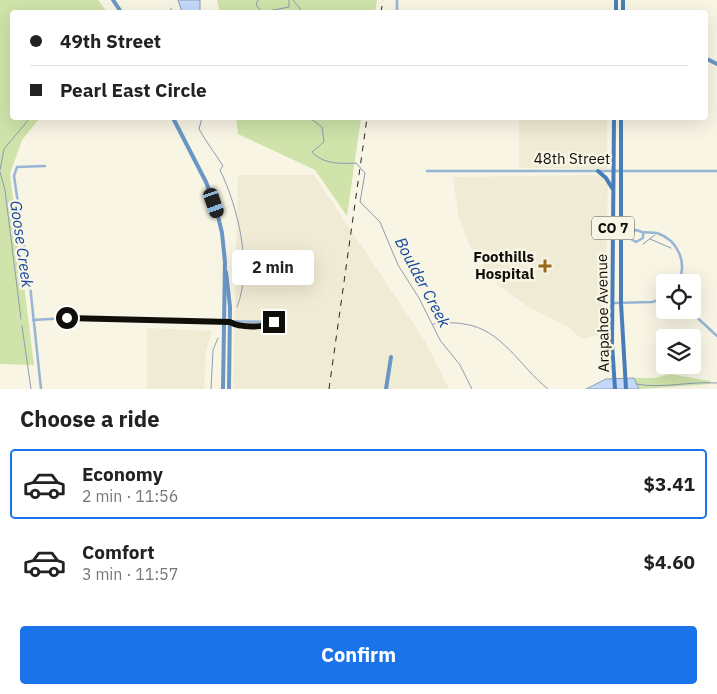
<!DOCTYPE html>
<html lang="en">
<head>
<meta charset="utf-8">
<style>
  body { margin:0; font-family:"IBM Plex Sans",sans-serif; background:#f2f2f2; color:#222; height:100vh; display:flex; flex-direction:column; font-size:19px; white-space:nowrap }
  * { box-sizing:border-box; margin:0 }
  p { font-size:16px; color:#767676 }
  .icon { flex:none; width:28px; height:28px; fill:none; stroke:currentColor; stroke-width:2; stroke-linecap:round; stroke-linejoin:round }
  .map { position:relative; height:389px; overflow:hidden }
  .panel { display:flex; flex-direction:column; background:#fff; flex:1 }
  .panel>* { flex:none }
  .top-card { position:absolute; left:10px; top:10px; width:698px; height:110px; border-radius:5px; box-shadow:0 5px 20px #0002; display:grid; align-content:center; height:110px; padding:0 20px; background:#fff }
  .tools { position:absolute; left:656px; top:274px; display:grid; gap:10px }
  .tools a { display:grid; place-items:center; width:45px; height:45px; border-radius:5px; background:#fff; box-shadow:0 5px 20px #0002; font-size:25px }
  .end { position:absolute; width:22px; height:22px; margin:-11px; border:6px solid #0f0e09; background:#fff; box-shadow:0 0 0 2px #fff }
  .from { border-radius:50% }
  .bubble { position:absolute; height:35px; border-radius:5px; background:#fff; box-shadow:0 5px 20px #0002; font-size:16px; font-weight:800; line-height:35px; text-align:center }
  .car { position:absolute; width:15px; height:30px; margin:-15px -8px; border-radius:6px; box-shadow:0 0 4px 1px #0007; background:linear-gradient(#222 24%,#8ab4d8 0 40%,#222 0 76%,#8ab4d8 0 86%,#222 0) }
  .top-card b { display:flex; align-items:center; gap:18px; height:48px; font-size:19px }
  .top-card b+b { border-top:1px solid #e0e0e0 }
  .top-card i { width:12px; height:12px; background:#222 }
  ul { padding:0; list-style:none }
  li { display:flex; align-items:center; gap:15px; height:70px; margin:0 10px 8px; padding:0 10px; border:2px solid transparent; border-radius:5px }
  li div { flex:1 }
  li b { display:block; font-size:19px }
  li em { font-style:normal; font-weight:800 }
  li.selected { border-color:#1a73e8 }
  li>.icon { width:45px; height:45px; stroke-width:1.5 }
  h2 { padding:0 20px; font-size:22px; line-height:60px }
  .action { display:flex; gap:10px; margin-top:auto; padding:10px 20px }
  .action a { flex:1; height:58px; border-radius:5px; background:#1a73e8; color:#fff; font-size:20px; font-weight:800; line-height:58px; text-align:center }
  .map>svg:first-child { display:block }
</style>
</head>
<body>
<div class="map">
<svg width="717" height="389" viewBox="0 0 717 389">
  <rect width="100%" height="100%" fill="#f8f5e5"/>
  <!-- built -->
  <g fill="#f0ebd4">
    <path d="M519,118H607V169L519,168Z"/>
    <path d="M238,175H314L425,341L449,389H233Z"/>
    <path d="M608,175L605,333L582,339L568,327L530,308L497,285L468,243L458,214L453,177Z"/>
    <path d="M147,328L212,331L206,351L204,389H147Z"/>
  </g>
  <!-- green -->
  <g fill="#cfe3aa">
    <path d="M0,0H98L107,12H12V118H40L22,140L10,174L34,365L0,364Z"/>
    <path d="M217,0H377L375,12H220Z"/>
    <path d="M236,118H361L347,216L315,170L238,134Z"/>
    <path d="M670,374L710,381V384L639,389L634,378H655Z"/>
  </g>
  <!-- water -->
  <g fill="#c4d8f9" stroke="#8e9bb1">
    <path d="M178,0H200V12H182Z"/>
    <path d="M634,378L639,389H586L606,379Z"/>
  </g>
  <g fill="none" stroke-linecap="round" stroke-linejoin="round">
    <!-- stream -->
    <g stroke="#8e9bb1" stroke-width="1">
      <path d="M258,0L256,5L262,12"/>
      <path d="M293,0L299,7L301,12"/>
      <path d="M168,12L172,8"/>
      <path d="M263,12L289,7V0"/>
      <path d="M202,118L199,129C206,142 215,153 223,166L220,170C238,207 253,268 237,307"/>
      <path d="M310,118L322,127L324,142L312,152C323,164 340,164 356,163L365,173L360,202L380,222L398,265L419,298L440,340L460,365L472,389"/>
      <path d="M0,170L4,149L30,118"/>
      <path d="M0,172L5,190L21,319"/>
      <path d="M650,239L671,248"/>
      <path d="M643,244L655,235"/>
      <path d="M433,324C443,323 454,322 464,324C502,329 520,367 548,389"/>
      <path d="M22,326L31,389"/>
      <path d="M636,384C661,389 690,381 717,383"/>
      <path d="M211,389L213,350L218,338"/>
    </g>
    <!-- street -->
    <g stroke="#98b5d6" stroke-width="2.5">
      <path d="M397,0V12"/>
      <path d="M427,171H717"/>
      <path d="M643,233V238L636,242L631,239V234L635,230C637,230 639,231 642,232C646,233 652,232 657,233C678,240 688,263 678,282"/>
      <path d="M614,303L652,302L665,298"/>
      <path d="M689,310L717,336"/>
      <path d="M33,320L67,318L274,322"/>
      <path d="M230,322C240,328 264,328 274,322"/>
      <path d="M41,389L30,285L14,176L17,167L45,166"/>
    </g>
    <!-- secondary -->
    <g stroke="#6a96c6" stroke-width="4">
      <path d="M113,0L121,12"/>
      <path d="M705,58L717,64"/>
      <path d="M173,118L206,182L217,212L222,233L225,262L223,389"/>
      <path d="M226,272L230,307L229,389"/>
      <path d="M386,389L391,357"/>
    </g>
    <!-- primary -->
    <g stroke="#477eb9" stroke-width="4">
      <path d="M616,12V0"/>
      <path d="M623,12V0"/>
      <path d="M614,118L612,344L615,389"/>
      <path d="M621,118V303L626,389"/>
      <path d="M598,171L606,178L612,188"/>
    </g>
    <!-- rail -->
    <g stroke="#292821" stroke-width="1" stroke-dasharray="6 6" stroke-linecap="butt">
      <path d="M381,12L383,0"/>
      <path d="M329,389L367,118"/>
    </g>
  </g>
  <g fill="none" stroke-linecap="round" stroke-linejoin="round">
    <!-- route -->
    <path stroke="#0f0e09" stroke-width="6" d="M67,318L230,322C240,328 264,328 274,322"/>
  </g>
  <!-- markers -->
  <path fill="#99691b" stroke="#f8f5e5" stroke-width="2" d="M542.5 258.5h5v5h5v5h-5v5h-5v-5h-5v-5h5z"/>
  <g text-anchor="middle" stroke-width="5" stroke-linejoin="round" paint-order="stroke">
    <!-- shield labels -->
    <rect fill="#f8f5e5" stroke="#55534b" stroke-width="1" x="592" y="216.5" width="42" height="23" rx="4"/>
    <g font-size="14" font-weight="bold" fill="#0f0e09">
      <text x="613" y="233">CO 7</text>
    </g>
    <!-- street labels -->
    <g font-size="15" fill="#0f0e09" stroke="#f8f5e5">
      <text x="572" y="164">48th Street</text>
      <text transform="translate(603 313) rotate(-91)" y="5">Arapahoe Avenue</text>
    </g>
    <!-- poi labels -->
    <g font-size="15" font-weight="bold" fill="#0f0e09" stroke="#f8f5e5" text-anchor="end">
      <text x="534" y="262">Foothills<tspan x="534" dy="17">Hospital</tspan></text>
    </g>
    <!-- water labels -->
    <g font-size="16" font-style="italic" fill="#1547a3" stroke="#f8f5e5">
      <text transform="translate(22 244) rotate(82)" y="6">Goose Creek</text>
      <text transform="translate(423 282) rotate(62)" y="6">Boulder Creek</text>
    </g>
  </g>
</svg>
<div class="tools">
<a><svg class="icon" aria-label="locate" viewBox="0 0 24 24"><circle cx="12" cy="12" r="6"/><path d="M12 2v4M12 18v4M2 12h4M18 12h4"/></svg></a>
<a><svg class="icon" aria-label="layers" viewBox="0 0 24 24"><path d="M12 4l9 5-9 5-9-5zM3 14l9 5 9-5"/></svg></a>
</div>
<i class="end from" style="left:67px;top:318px"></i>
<i class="end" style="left:274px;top:322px"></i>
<div class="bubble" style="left:232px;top:250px;width:82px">2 min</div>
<i class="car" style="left:214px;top:203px;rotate:161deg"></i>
<div class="top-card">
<b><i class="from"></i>49th Street</b>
<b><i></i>Pearl East Circle</b>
</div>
</div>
<section class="panel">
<h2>Choose a ride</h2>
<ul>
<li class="selected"><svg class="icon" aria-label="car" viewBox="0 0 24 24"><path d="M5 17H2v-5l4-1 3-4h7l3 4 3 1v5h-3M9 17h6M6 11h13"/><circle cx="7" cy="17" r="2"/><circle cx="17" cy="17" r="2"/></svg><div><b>Economy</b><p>2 min · 11:56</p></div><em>$3.41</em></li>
<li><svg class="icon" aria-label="car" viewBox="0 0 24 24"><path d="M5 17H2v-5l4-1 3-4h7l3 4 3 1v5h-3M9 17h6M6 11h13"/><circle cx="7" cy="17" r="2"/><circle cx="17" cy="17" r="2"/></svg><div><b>Comfort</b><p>3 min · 11:57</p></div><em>$4.60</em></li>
</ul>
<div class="action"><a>Confirm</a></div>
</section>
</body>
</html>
